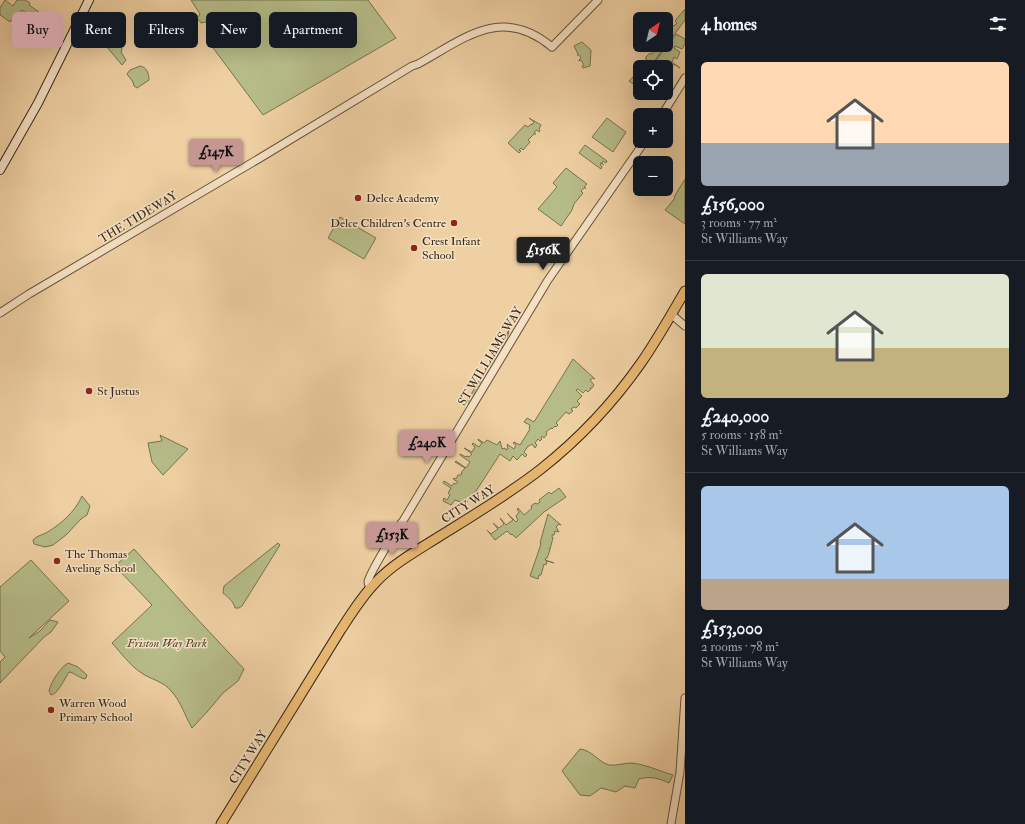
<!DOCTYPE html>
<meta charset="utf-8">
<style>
:root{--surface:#171b24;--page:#242831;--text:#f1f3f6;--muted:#9ea1a6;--line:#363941;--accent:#c59692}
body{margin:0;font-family:"IM FELL Double Pica",serif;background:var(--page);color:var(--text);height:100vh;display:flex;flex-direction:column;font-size:15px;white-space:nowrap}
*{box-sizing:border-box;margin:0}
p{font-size:13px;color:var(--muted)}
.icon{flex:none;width:22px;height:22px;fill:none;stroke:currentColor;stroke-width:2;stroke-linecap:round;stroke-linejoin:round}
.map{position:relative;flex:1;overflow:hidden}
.details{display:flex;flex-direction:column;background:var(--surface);width:340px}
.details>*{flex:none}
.guide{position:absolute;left:12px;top:12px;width:380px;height:36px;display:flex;gap:8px}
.needle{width:26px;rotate:35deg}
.controls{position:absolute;left:633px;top:12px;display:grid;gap:8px}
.controls a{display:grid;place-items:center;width:40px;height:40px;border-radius:6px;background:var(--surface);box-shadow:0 4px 16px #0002;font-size:20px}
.price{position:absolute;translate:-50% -34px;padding:0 9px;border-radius:4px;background:var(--accent);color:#111;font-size:13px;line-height:26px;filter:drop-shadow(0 1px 2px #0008)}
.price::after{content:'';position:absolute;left:50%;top:24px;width:12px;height:9px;margin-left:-6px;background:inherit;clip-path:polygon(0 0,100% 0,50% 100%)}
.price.active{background:#222;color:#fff}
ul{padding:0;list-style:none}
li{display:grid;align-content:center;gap:8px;height:212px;padding:0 16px}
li+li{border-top:1px solid var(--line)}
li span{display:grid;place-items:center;height:124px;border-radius:6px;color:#555}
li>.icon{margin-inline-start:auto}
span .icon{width:72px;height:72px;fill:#fffc;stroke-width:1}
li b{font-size:17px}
h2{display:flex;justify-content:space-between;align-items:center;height:48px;padding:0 16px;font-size:17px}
.tag{padding:0 14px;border-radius:6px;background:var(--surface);box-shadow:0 4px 16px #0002;font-size:14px;line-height:36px}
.tag.active{background:var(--accent);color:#111}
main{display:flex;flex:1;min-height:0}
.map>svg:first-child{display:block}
</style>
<main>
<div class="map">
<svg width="685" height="824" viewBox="0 0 685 824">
<rect width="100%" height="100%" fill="#efd0a3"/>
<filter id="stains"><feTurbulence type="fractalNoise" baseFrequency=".005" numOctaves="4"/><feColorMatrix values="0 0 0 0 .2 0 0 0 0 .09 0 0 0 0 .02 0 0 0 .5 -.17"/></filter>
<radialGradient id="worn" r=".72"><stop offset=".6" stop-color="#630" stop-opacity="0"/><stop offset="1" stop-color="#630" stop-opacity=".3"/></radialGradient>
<g fill="#b6bc88" stroke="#777250">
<path d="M5,0L13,6L17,0H25L30,3L29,5L46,17L42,24L22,10L14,22L11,20L10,22L0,15V8Z"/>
<path d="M191,0H368L396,38L263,115L208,41L213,33L206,22L201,23L197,18L200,14Z"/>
<path d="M684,10H685V20L650,67H640V80L636,86L629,81L636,74L634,72H636L643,60L645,61L647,59L645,58L650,53L652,54L654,51L651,48L652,47L656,49L658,47L656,45H666V35L671,26L669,24L670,23L674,26L677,23L675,21Z"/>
<path d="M108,27L110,28L122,49L121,52L126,60L122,65L106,46L109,34L107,28Z"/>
<path d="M676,34L685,39V44L682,49L675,46L674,48L680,52L677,59L674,57L672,62L680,68L674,64L669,71L667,70L666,71V67H651Z"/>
<path d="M582,42L591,50L590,66L583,68L582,66L584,65L581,60L579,61V60L581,58L579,55H577L578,54L574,46Z"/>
<path d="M140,66C147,67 149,74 149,80L137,88L134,86L133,82L127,74L130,70Z"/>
<path d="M529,118L541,125L539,129L540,130L539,132L537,130L534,132L536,134H534L528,140L530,142L523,150L521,148L519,150L521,151L519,153L508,143L525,125L528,127L531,124L532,125L534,122Z"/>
<path d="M607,118L626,132L613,152L592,137Z"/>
<path d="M585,145L607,161L606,163L603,161L602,163L604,165L601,163L600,164L602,167L601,169L579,153Z"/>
<path d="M566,168L587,184L584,187L586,188H584L581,191L583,193L574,204L572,210L561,226L538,209L557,187L553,183Z"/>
<path d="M685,179V224L665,210L675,198L674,197Z"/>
<path d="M340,217L376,238L364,259L328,238Z"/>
<path d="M509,330L507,340L469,404L466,403Z"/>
<path d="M573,359L595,379L593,378L590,380L594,385L592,388H590L591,389L588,392L586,390L583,393L578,389L576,390L582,396L577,401L580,404L576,408L574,407L571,409L573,411L569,414L566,412L556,423L558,425L556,427L555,426L552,429L551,428L546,432L547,434L544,438L542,436L541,438L542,439L540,441L538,439L535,443L537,445L535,448L532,444L529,446H528L524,452L527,455L525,457L522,454L517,460L513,456L510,461L500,454L471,499L469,498L466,504L455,500L451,505L443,501L444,498L447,500L450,495L448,493L451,488L443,483L444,481L452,486L454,483L456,484L458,482L453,479L454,478L456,479L458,475H461L462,473H461L465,468L455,462L456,461L466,468L470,462L460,455V454L466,457L467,456L469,457L472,454L464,448L472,452L475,447L472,444L473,443L479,447L482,443L478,440V439L484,443L487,440L497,445L500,441L502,449L505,448L506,450L508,449L507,444L514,449L516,445L513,443L514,442L520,445L530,429L529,428L530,425L524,422L527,418L534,422Z"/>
<path d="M160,435L188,449L163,475L152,462L148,443L162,441Z"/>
<path d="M559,488L566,497L544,512L516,538L512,534L511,535L507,531L495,540L487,530L491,534L498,529L493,523L499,528L504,524L500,518L506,525L513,520L507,513L516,522L518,520L516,516L519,512L517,509L518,508L524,515L532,508L531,506L535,503L537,504L540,502L539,500L549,492L551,494Z"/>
<path d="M82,496L90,506L87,515L81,519L66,535L53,545L45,547L34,544L33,540C37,536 41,535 46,533C61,524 75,512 82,496Z"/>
<path d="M548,514L561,525L559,524L556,527L559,532L555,531L554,535H552V537L553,538L550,549L549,548L550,550L547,558H546L545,560L554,563L547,561L546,565L544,564L541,575H539L538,579L530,576L540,547L541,543H540Z"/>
<path d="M278,543L280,545L242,606L239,608H235C234,602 227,596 223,593L224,586Z"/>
<path d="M134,549L189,610L244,669L238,681L223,693L207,712L192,728C185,716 181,702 172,692C164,681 151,680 140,672C130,665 121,653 112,643L152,605L115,566Z"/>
<path d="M31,560L69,601L29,638L40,631L50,620L58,622L51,632L44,637L0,683V662L5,657L0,651V587Z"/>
<path d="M68,663L78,667L87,675L86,678L85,679C79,678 73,672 69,672C65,678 58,694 51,695L49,691C51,682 60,668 68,663Z"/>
<path d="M580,749C592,750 598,762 609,765C616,766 624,763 631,763C645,764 659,771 673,775L669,783C658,778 651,776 639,779L635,788L625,786L616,792L601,788L590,796L580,795L562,771Z"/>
</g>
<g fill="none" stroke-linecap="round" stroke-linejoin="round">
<g stroke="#66533c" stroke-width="9">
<g id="tertiary">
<path d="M662,115L685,78"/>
<path d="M0,313L29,294L260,158L412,66L418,64C465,38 502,5 552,47L598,0"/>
<path d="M671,314L685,326"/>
<path d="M370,589C370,588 368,583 368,582C368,576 398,526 403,521L548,280L645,141"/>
<path d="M671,824L680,772L685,698"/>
</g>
</g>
<g stroke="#382919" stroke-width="10">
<path id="secondary" d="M0,170L38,103L89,0"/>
</g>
<g stroke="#382919" stroke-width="11">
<path id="primary" d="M221,824L340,631C351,614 362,596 376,582C394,563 418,550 440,536C474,515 509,494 541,469C579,439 613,403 641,363C657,340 671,315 685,291"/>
</g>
<use href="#tertiary" stroke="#f5e0c3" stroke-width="7"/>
<use href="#secondary" stroke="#f5e0c3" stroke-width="8"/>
<use href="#primary" stroke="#e8b872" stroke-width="9"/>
</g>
<g fill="#8f2418" stroke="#f5e0c3" stroke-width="1.5">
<circle cx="358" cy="198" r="4"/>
<circle cx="454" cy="223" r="4"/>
<circle cx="414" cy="248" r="4"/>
<circle cx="89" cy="391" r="4"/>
<circle cx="57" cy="561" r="4"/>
<circle cx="51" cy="710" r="4"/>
</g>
<g text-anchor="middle" stroke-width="3" stroke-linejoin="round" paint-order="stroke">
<g font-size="12" fill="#382919" stroke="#f5e0c3" text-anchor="start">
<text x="366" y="202">Delce Academy</text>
<text x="446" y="227" text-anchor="end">Delce Children's Centre</text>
<text x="422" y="245">Crest Infant<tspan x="422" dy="14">School</tspan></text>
<text x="97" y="395">St Justus</text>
<text x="65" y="558">The Thomas<tspan x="65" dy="14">Aveling School</tspan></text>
<text x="59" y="707">Warren Wood<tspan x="59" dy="14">Primary School</tspan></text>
</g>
<g font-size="12" fill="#382919" stroke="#f5e0c3">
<text transform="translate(138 217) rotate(-31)" y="4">THE TIDEWAY</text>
<text transform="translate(490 356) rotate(-59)" y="4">ST WILLIAMS WAY</text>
<text transform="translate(468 504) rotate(-32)" y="4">CITY WAY</text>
<text transform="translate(248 757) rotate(-58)" y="4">CITY WAY</text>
</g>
<g font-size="12" font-style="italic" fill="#51462f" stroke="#f5e0c3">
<text x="167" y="647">Friston Way Park</text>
</g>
</g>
<rect width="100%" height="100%" filter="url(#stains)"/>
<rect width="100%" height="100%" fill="url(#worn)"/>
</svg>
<div class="controls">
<a><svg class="needle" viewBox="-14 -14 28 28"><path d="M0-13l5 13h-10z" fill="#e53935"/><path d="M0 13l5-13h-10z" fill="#9ea1a6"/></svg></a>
<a><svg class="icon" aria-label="locate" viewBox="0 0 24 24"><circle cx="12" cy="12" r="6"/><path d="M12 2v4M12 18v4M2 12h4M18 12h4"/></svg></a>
<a>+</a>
<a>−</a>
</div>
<b class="price" style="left:216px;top:173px">£147K</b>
<b class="price active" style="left:543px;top:271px">£156K</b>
<b class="price" style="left:427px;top:464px">£240K</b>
<b class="price" style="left:392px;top:556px">£153K</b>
<div class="guide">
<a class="tag active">Buy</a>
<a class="tag">Rent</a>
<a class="tag">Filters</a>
<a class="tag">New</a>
<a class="tag">Apartment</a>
</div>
</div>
<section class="details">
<h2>4 homes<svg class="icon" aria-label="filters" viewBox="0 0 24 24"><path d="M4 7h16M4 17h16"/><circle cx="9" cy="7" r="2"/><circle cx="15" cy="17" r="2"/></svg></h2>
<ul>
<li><span style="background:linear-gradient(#ffd9b3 65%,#9aa5b1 0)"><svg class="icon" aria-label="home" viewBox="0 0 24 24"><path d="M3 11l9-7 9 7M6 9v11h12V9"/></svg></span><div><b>£156,000</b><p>3 rooms · 77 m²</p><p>St Williams Way</p></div></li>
<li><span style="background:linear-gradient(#dfe7d0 60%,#c2b280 0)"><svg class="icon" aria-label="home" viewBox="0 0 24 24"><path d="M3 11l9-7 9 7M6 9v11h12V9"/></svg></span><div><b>£240,000</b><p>5 rooms · 158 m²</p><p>St Williams Way</p></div></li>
<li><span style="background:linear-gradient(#a9c7e8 75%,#b9a48a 0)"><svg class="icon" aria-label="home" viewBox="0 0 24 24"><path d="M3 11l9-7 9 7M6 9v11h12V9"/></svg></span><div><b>£153,000</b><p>2 rooms · 78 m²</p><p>St Williams Way</p></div></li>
</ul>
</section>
</main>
